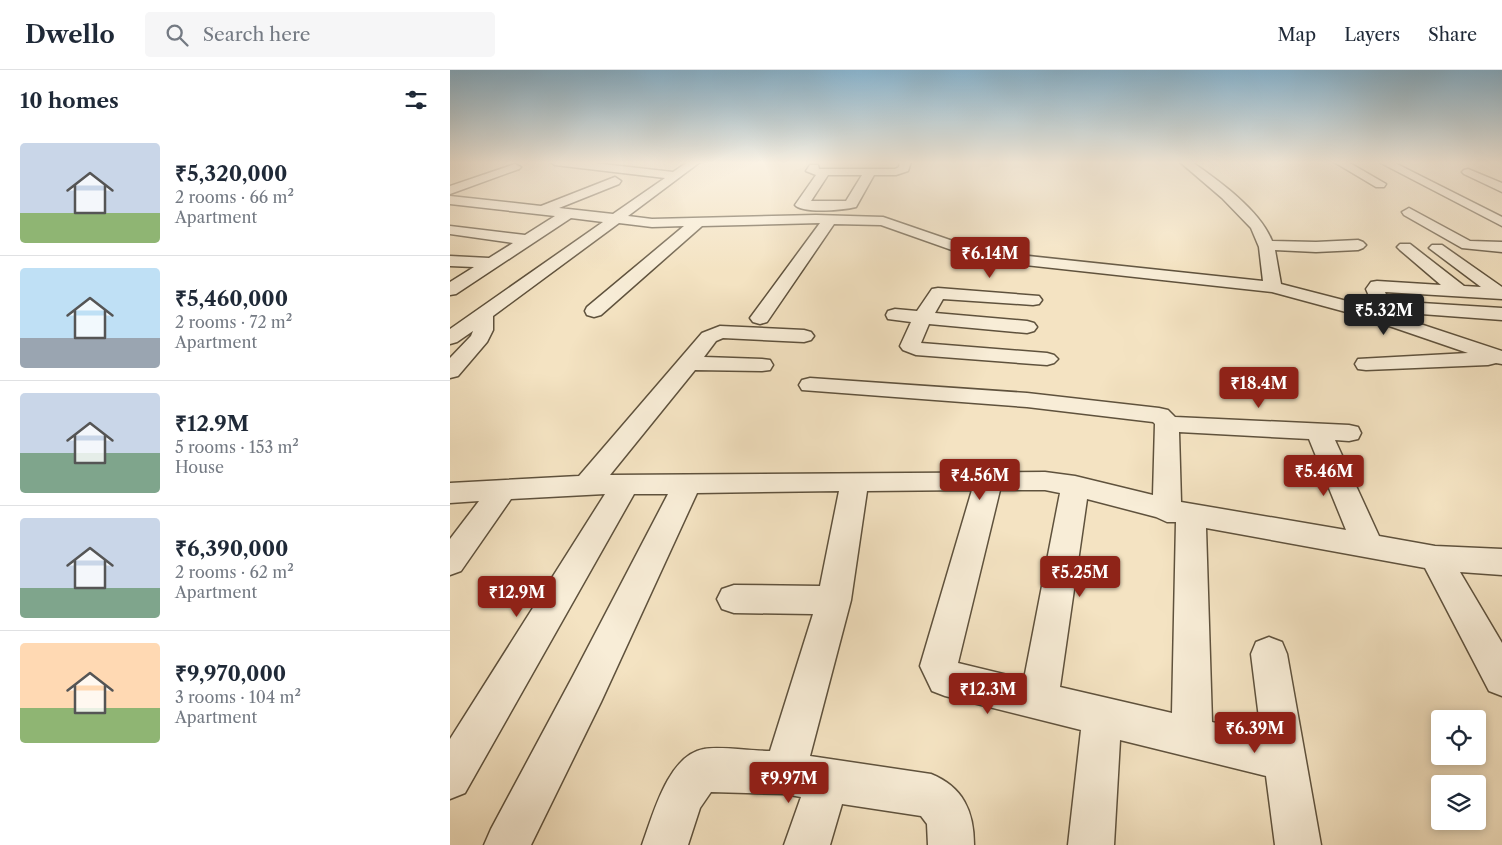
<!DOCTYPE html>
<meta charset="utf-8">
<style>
:root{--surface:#fff;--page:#f6f6f7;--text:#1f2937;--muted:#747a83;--line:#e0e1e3;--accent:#8f2418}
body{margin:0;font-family:"Libre Caslon Text",serif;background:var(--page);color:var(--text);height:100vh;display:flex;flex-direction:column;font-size:19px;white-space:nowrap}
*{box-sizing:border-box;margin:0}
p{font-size:16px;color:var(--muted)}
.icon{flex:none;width:28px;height:28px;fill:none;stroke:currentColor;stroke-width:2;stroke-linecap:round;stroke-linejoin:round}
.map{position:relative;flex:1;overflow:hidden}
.drawer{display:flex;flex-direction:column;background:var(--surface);width:450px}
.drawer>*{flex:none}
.controls{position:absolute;left:981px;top:640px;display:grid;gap:10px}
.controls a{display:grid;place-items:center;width:55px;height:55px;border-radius:5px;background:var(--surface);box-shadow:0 2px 8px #0003;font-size:25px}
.price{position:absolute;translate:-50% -42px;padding:0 11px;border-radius:5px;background:var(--accent);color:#fff;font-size:16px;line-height:32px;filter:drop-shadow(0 1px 2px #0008)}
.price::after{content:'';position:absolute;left:50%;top:30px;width:15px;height:11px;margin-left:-8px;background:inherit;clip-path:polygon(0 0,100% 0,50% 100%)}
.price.selected{background:#222;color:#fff}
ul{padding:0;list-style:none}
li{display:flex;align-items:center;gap:15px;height:125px;padding:0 20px}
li+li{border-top:1px solid var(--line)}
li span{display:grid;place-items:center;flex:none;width:140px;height:100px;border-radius:5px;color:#555}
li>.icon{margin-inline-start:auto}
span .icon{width:60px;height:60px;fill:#fffc;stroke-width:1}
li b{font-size:21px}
h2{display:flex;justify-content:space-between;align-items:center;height:60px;padding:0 20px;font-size:21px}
header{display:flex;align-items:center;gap:30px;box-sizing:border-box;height:70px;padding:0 25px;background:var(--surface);border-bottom:1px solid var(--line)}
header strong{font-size:24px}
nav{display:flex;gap:28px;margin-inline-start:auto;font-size:18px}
.search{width:350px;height:45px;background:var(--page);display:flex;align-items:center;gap:12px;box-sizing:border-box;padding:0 18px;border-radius:5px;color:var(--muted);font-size:19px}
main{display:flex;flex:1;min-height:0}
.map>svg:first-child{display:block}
</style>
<header>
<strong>Dwello</strong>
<div class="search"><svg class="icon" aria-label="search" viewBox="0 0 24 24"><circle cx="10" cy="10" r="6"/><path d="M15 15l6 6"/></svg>Search here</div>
<nav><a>Map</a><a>Layers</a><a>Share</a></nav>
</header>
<main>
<section class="drawer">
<h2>10 homes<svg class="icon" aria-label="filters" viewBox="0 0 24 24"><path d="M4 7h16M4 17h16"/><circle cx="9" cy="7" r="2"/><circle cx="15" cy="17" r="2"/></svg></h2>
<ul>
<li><span style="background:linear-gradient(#c9d6e8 70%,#8fb573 0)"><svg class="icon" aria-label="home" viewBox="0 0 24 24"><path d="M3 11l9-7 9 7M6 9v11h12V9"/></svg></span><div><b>₹5,320,000</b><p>2 rooms · 66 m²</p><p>Apartment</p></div></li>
<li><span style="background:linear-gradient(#bfe0f5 70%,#9aa5b1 0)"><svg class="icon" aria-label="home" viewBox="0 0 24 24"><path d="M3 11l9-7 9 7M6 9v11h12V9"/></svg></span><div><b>₹5,460,000</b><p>2 rooms · 72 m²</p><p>Apartment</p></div></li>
<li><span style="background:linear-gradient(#c9d6e8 60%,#7fa58c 0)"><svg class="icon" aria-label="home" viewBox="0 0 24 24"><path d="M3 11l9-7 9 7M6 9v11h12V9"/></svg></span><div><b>₹12.9M</b><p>5 rooms · 153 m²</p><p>House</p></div></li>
<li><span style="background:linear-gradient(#c9d6e8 70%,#7fa58c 0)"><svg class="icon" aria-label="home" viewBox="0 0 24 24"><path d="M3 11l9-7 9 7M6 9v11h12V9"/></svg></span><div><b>₹6,390,000</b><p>2 rooms · 62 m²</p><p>Apartment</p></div></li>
<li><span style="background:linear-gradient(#ffd9b3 65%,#8fb573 0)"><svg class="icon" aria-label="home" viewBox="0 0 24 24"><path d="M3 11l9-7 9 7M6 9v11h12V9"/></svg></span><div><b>₹9,970,000</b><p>3 rooms · 104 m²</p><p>Apartment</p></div></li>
</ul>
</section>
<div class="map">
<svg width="1052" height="775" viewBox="0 0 1052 775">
<rect width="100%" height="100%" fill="#f4e3c2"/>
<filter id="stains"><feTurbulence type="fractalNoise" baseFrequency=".004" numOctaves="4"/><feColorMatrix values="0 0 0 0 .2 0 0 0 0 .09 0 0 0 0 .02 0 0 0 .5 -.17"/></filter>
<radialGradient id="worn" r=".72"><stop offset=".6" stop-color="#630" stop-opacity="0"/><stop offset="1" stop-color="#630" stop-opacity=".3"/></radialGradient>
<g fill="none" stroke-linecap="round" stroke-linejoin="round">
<g stroke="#5f523d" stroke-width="3">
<g id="minor">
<path d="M100,92H135L223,102L238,92H250L178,146L202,149L366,145L433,147L532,181L813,211L809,177L801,158L772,128L730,92H742C769,111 810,140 822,171L866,172L908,170L913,172L916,175L913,178L908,180L866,182L825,180L831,214L924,238L916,219L921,212L927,211L991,215L950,180L947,177L950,174H960L1014,216L1031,217L979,178L982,175H992L1052,217V229L935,222L939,231L1052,238V250L944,242L946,246L1052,281V294L1046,293L1038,295L916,300L908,299L905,294L908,289L1018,283L907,245L822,222L530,190L431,155L384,154L317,252L310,254L303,252L300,248L370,153L252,156L151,245L144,247L137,245L135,241L137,237L234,156L202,157L169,153L43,246V260L37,272L8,306L0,308V288L21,266L23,261L7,272L0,274V259L153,152L121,148L6,224L0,225V212L24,197L0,196V186L39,188L63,173L0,164V156L75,165L105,146L0,134V126L91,136L165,107L171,111L169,114L109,138L163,144L215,108L105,95Z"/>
<path d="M450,92H461L458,101L446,105H424L406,137C394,140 353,144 345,135L366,105L356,101L360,95H368L369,99H445L449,97ZM378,105H412L396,131H361Z"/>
<path d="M884,92H898L936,114L934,117H926Z"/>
<path d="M929,92H943L1052,147V156Z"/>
<path d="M65,94L71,97L69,99L0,124V116Z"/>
<path d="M1018,99L1052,113V122L1014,104L1012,102L1014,100Z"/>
<path d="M959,138L1020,171L1052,172V182L1012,178L954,145L952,142Z"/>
<path d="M488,218L589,226L592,230L589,234L583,235L493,229L485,243L577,251L584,253L587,257L584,261L577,263L479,254L471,273L597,283L604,285L608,289L604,293L597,295L466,285L453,280L450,276L461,252L438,249L436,245L438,241L445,239L467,241L482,219Z"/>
<path d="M270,256L354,260L361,262L364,266L361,270L354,272L273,268L266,271L254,287L312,289L320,290L323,295L320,300L312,301L245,300L160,405L595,402L625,406L703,425L705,354L703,352L577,337L352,320L349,315L352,310L360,308L577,323L709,338L718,340L725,347L899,355L908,357L911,363L908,369L899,371L885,370L929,466L985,476L1052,479V505L1010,502L1052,573V626L1039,621L975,498L756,458L762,652L811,664L801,584L806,572L819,567L832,572L837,584L871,775H825L816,706L670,670L664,775H618L631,660L495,626L482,621L470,596L522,420L417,421L401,530L360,686L481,704C513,717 524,741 524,775H478L477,754L471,746L392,734L380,775H334L351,727L334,724L261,722L250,738L238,775H192C203,745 218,685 254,679C269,676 303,681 320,681L363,544L284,543L272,539L267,529L272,519L284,515L370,516L389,421L247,423L151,632L81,775H34L41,759L123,606L218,424H184L15,723L0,729V669L155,424L61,429L11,501L0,505V469L29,431L0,433V413L129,406L252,263ZM729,362L859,369L896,460L731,432ZM550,420H595L610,423L574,609L508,593ZM637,429L706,447L717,452H726L722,643L610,617Z"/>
</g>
</g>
<use href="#minor" fill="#f8edd7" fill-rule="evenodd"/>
</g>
<linearGradient id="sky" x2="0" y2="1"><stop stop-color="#89b8d5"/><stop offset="0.46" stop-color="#faf2e4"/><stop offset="1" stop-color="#faf2e4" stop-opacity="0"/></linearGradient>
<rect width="1052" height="201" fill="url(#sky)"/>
<rect width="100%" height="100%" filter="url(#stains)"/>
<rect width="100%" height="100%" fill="url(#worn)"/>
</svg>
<div class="controls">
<a><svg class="icon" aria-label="locate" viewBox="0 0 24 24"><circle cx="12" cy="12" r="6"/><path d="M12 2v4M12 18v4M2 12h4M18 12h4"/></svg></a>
<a><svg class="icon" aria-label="layers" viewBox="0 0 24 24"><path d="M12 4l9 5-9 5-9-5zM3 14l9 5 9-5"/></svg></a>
</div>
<b class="price" style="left:540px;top:209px">₹6.14M</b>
<b class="price selected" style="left:934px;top:266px">₹5.32M</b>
<b class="price" style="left:809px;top:339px">₹18.4M</b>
<b class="price" style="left:874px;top:427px">₹5.46M</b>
<b class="price" style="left:530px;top:431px">₹4.56M</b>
<b class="price" style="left:630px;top:528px">₹5.25M</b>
<b class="price" style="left:67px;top:548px">₹12.9M</b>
<b class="price" style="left:538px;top:645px">₹12.3M</b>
<b class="price" style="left:805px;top:684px">₹6.39M</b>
<b class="price" style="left:339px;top:734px">₹9.97M</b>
</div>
</main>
